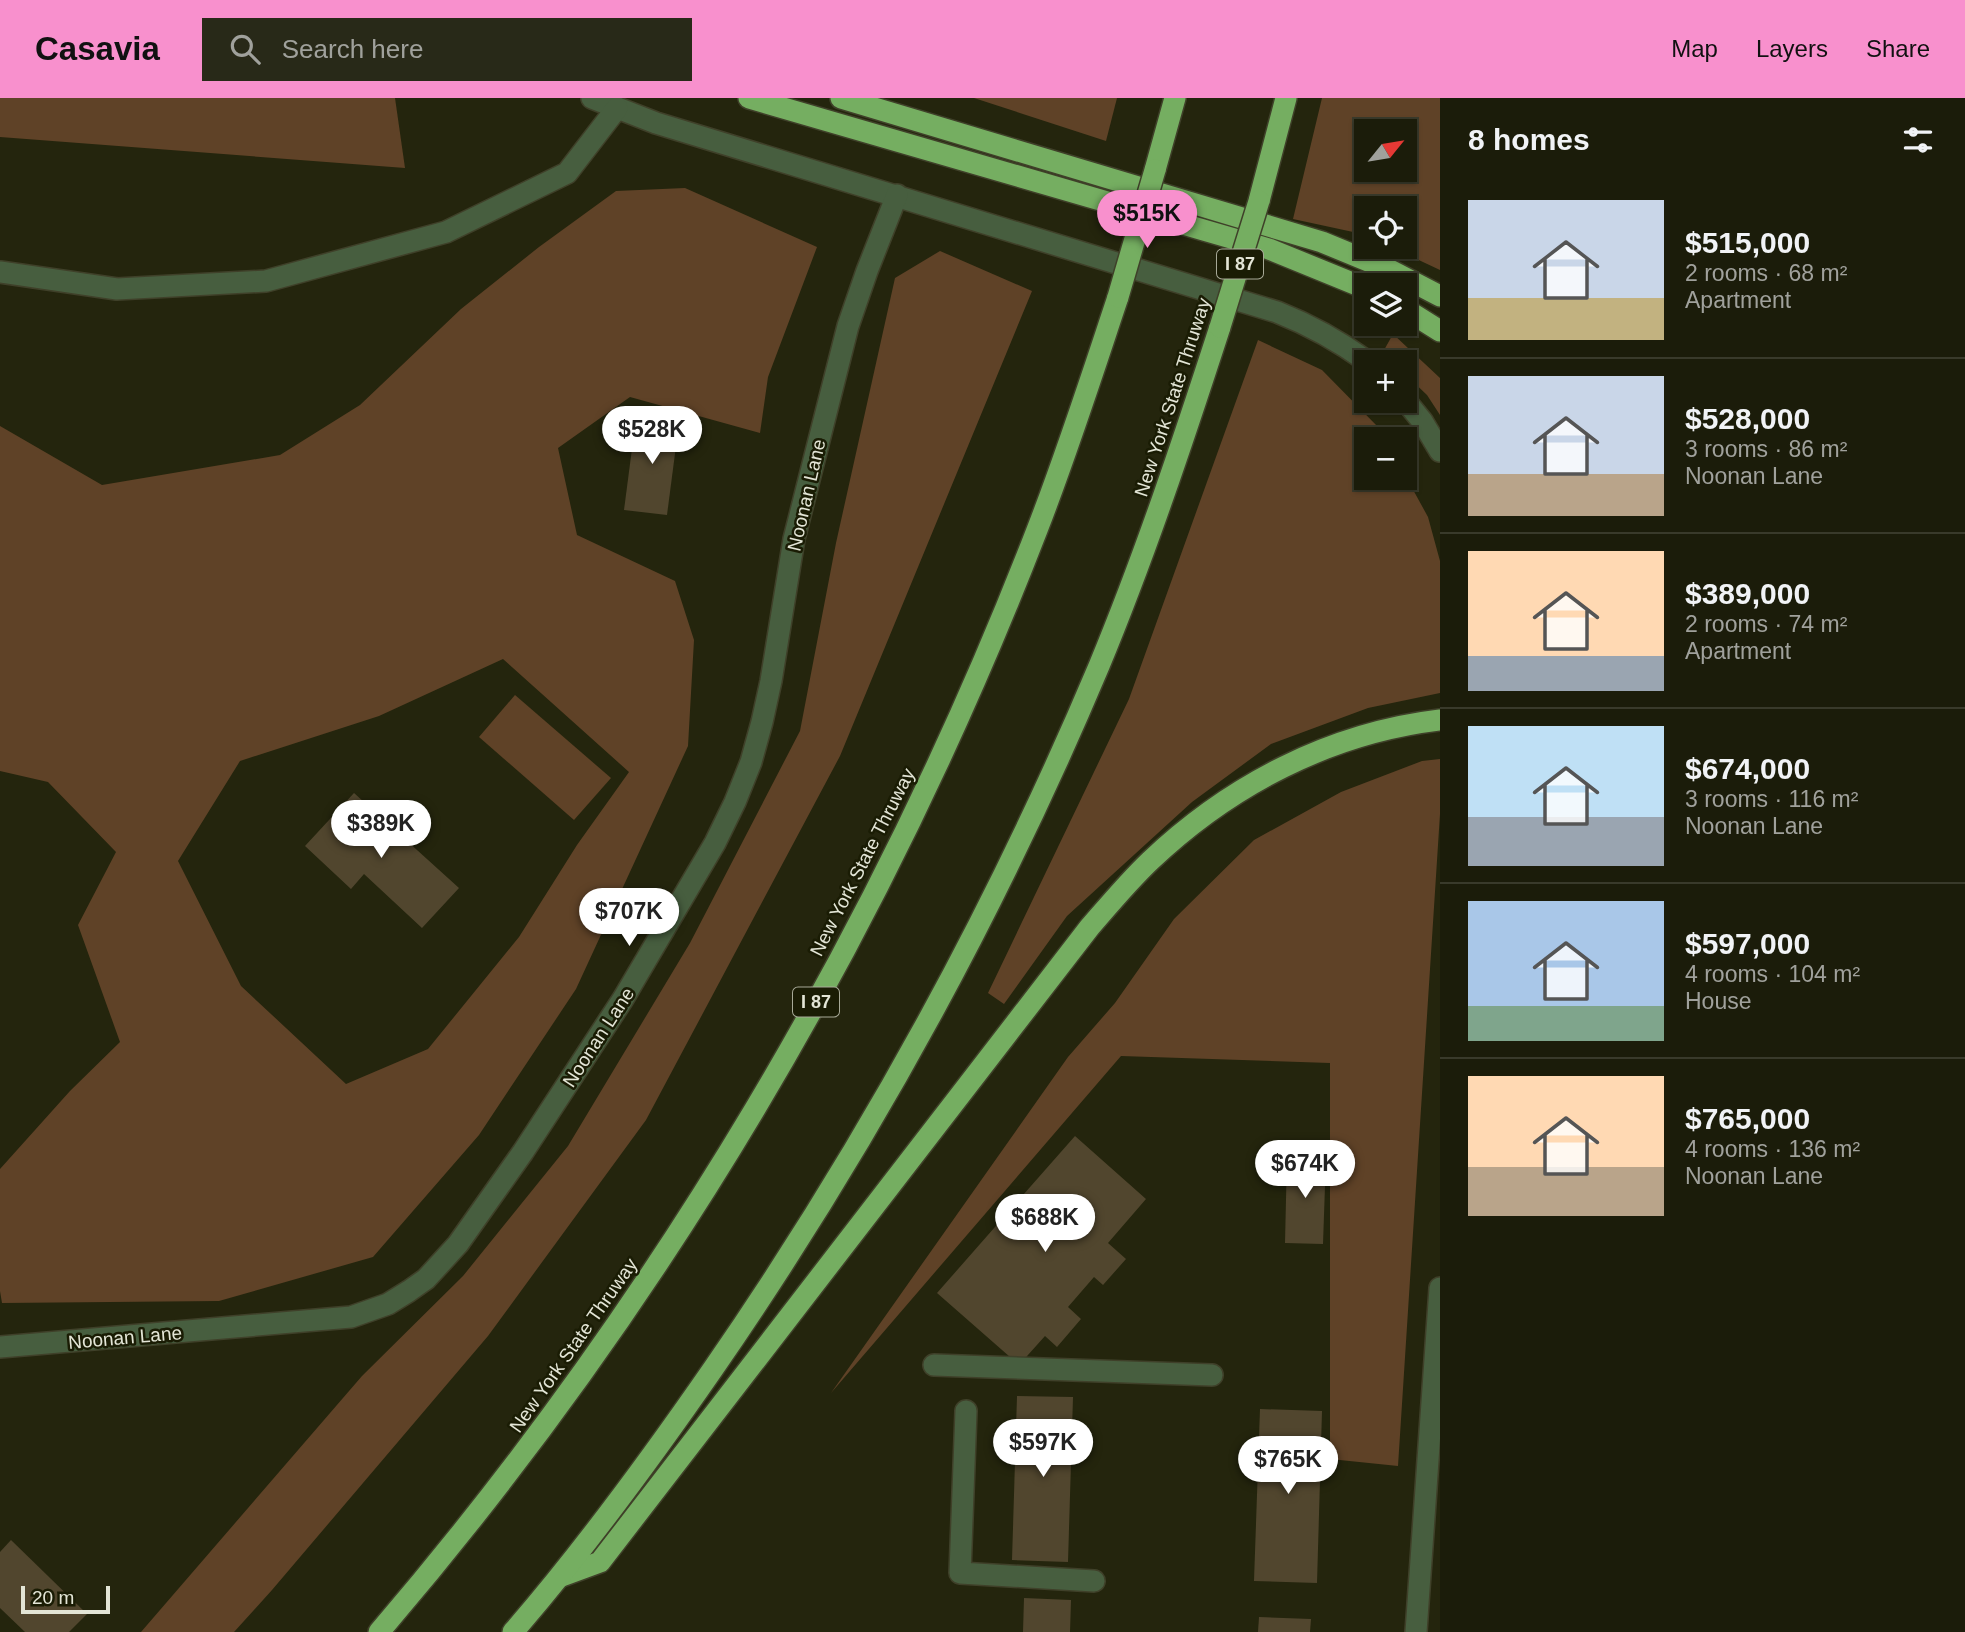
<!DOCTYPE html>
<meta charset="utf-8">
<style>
:root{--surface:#1b1c0a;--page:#282918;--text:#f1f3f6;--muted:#a0a19c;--line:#393a2b;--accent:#f890cd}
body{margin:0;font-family:Arial,sans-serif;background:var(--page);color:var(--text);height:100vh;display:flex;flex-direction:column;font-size:26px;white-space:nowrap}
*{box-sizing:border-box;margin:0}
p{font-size:23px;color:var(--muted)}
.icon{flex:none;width:38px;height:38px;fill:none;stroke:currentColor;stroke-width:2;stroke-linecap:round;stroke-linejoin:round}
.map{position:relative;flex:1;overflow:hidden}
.details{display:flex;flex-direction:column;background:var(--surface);width:525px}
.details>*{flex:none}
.needle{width:46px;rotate:60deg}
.tools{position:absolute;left:1354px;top:21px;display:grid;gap:14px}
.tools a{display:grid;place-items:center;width:63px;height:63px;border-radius:0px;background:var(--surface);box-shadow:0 2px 5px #0004,0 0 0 2px var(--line);font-size:35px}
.scale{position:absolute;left:21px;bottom:18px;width:89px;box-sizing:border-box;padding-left:7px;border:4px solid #e3e5d6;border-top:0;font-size:19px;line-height:24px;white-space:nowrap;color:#e3e5d6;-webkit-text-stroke:5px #1a1c04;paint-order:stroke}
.price{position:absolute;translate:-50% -60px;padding:0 16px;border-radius:24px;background:#fff;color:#222;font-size:23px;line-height:46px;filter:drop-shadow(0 2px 4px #0008)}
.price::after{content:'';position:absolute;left:50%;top:42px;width:21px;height:16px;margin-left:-10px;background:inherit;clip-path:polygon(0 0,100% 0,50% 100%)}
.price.on{background:var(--accent);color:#111}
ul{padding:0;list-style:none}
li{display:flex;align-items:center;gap:21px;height:175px;padding:0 28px}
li+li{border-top:2px solid var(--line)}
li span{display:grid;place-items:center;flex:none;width:196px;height:140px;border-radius:0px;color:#555}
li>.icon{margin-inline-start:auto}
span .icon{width:84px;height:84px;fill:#fffc;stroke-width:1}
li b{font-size:30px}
h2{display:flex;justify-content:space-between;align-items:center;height:84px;padding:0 28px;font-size:30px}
header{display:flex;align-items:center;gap:42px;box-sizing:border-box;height:98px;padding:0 35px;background:var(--accent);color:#111}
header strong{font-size:33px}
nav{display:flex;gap:38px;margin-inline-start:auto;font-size:24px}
.search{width:490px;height:63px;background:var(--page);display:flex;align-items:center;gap:18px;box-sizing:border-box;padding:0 24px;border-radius:0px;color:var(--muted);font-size:26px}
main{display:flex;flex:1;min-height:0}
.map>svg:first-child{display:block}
</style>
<header>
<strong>Casavia</strong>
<div class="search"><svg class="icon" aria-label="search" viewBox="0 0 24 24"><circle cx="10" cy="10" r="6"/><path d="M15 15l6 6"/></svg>Search here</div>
<nav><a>Map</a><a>Layers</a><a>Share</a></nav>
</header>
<main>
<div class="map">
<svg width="1440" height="1534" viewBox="0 0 1440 1534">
<rect width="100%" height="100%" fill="#24250d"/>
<g fill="#5f4227" fill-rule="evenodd">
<path d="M0,0H395L405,70L0,39Z"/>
<path d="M974,0H1117L1106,43Z"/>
<path d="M1322,0H1440V172L1391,149H1405V110H1367V137L1293,121ZM1405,33V72H1367V33Z"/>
<path d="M685,90L817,149L768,279L760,335L630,299L558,350L577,437L675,483L694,542L688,648L576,891L479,1037L373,1159L219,1203L2,1205L0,1193V1071L70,993L120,944L78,827L116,754L48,684L0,673V328L102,387L280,357L360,307L461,211L539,149L616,93ZM503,561L629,674L577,747L519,839L428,951L346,986L241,888L178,763L240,663L379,618Z"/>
<path d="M940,153L1032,193L840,658L646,1022L488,1238L272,1492L234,1534H141L362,1278L463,1178L568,1048L690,845L800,633L836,445L895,180Z"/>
<path d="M1393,236L1440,280V317L1427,297L1405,276V264H1394L1383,254Z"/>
<path d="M1258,242L1322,272L1378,329L1385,341H1367V380H1405V377L1428,419L1440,463V595L1368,610L1271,646L1192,704L1067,818L1004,906L988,895L1129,601Z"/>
<path d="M515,597L611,680L574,722L479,639Z"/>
<path d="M1440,661V716L1398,1368L1330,1361V965L1121,958L831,1295L1068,959L1115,905L1174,821L1254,742L1341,694L1422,663Z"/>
</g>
<g fill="#51462e">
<path d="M636,320L679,325L667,417L624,412Z"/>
<path d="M354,695L459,790L422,830L364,776L351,791L305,748Z"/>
<path d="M1075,1038L1146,1101L1108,1145L1126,1161L1103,1187L1094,1179L1068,1209L1081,1221L1057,1249L1045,1238L1019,1267L937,1195Z"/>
<path d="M1287,1058L1326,1059L1323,1146L1285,1145Z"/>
<path d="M1017,1298L1073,1299L1068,1464L1012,1462Z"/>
<path d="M1260,1311L1322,1313L1317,1485L1254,1483Z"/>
<path d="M11,1442L87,1516L69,1534H25L0,1510V1454Z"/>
<path d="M1024,1500L1071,1502L1070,1534H1023Z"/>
<path d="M1259,1519L1311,1521L1310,1534H1258Z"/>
</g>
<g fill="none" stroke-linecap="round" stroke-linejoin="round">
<g stroke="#3f4029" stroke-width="24">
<g id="minor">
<path d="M592,0L656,25L1277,214C1310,227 1339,243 1368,264"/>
<path d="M0,174L117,191L266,183L446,134L567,75L617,10"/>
<path d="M1405,302L1422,323L1440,353"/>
<path d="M0,1249L351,1219L388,1206L409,1193L426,1181L458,1146L523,1054L623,901L715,745L735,704L751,664L762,624L771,583L794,441L848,228L867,173L897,97"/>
<path d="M934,1267L1212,1277"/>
<path d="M966,1313L960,1475L1094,1483"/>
<path d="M1416,1534L1440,1190"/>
</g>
</g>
<g stroke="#3f4029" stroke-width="24">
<g id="highway">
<path d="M749,0L1269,151L1367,191"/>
<path d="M841,0L1322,144L1390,172L1440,198"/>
<path d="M1155,72L1175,0"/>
<path d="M1259,103L1286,0"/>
<path d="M1405,211L1440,233"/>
<path d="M562,1478L600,1464L1089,830C1109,807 1128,784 1150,763C1230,687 1330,635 1440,622"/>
<path d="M379,1534C659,1208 882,833 1037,432C1067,355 1092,277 1118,199"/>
<path d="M513,1534C585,1451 650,1362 713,1271C865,1051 995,815 1099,568C1145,457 1183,343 1220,229"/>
</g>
</g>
<use href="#minor" stroke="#475e3f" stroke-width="21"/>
<use href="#highway" stroke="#75ae61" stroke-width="21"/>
<g stroke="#3f4029" stroke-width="24" stroke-linecap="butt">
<g id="highway-bridge">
<path d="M1118,199L1155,72"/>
<path d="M1220,229L1259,103"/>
</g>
</g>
<use href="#highway-bridge" stroke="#75ae61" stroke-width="21"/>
</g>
<g text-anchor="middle" stroke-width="5" stroke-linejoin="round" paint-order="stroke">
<g fill="#1a1c04" stroke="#a7a997" stroke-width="2">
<rect x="1217" y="151.5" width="46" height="29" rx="5"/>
<rect x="793" y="889.5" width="46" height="29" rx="5"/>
</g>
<g font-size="18" font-weight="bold" fill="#e3e5d6">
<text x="1240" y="172">I 87</text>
<text x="816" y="910">I 87</text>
</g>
<g font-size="19" fill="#e3e5d6" stroke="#1a1c04">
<text transform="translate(1172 299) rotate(-72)" y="7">New York State Thruway</text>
<text transform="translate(806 397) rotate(-77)" y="7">Noonan Lane</text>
<text transform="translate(862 764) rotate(-63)" y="7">New York State Thruway</text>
<text transform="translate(598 939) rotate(-57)" y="7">Noonan Lane</text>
<text transform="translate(125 1239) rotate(-5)" y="7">Noonan Lane</text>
<text transform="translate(573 1247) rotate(-55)" y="7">New York State Thruway</text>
</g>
</g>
</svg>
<div class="tools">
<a><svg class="needle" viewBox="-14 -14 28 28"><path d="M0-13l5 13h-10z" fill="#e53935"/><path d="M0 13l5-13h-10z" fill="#a0a19c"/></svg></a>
<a><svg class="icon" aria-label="locate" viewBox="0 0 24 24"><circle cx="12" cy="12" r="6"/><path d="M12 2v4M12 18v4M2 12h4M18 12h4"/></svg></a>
<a><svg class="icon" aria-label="layers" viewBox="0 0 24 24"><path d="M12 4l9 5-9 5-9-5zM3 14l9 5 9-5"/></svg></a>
<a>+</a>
<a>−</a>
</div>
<div class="scale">20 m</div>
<b class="price on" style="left:1147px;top:152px">$515K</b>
<b class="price" style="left:652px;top:368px">$528K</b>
<b class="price" style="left:381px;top:762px">$389K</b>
<b class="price" style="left:629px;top:850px">$707K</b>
<b class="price" style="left:1305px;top:1102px">$674K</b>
<b class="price" style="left:1045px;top:1156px">$688K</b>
<b class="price" style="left:1043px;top:1381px">$597K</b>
<b class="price" style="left:1288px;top:1398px">$765K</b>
</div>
<section class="details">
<h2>8 homes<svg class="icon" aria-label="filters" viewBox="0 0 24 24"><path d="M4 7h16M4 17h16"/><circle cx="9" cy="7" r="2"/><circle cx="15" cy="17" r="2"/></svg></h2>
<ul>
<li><span style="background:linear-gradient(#c9d6e8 70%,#c2b280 0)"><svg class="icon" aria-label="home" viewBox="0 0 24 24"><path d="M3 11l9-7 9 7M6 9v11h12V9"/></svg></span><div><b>$515,000</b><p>2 rooms · 68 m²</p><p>Apartment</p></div></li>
<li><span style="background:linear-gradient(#c9d6e8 70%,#b9a48a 0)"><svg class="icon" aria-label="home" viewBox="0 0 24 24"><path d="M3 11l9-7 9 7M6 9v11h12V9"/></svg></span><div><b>$528,000</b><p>3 rooms · 86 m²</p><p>Noonan Lane</p></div></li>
<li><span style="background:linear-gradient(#ffd9b3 75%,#9aa5b1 0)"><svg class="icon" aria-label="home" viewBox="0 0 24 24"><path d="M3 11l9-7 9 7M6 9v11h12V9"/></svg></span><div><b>$389,000</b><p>2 rooms · 74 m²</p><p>Apartment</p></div></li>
<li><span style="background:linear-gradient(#bfe0f5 65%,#9aa5b1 0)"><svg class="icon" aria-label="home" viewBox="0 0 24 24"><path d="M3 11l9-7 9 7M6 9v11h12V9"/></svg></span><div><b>$674,000</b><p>3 rooms · 116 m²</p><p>Noonan Lane</p></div></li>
<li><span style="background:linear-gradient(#a9c7e8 75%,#7fa58c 0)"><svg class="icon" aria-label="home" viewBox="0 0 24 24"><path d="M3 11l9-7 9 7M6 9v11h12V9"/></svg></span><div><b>$597,000</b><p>4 rooms · 104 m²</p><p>House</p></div></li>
<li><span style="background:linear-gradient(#ffd9b3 65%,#b9a48a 0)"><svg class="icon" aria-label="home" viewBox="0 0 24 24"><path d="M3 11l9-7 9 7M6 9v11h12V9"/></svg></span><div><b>$765,000</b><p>4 rooms · 136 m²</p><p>Noonan Lane</p></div></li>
</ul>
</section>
</main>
